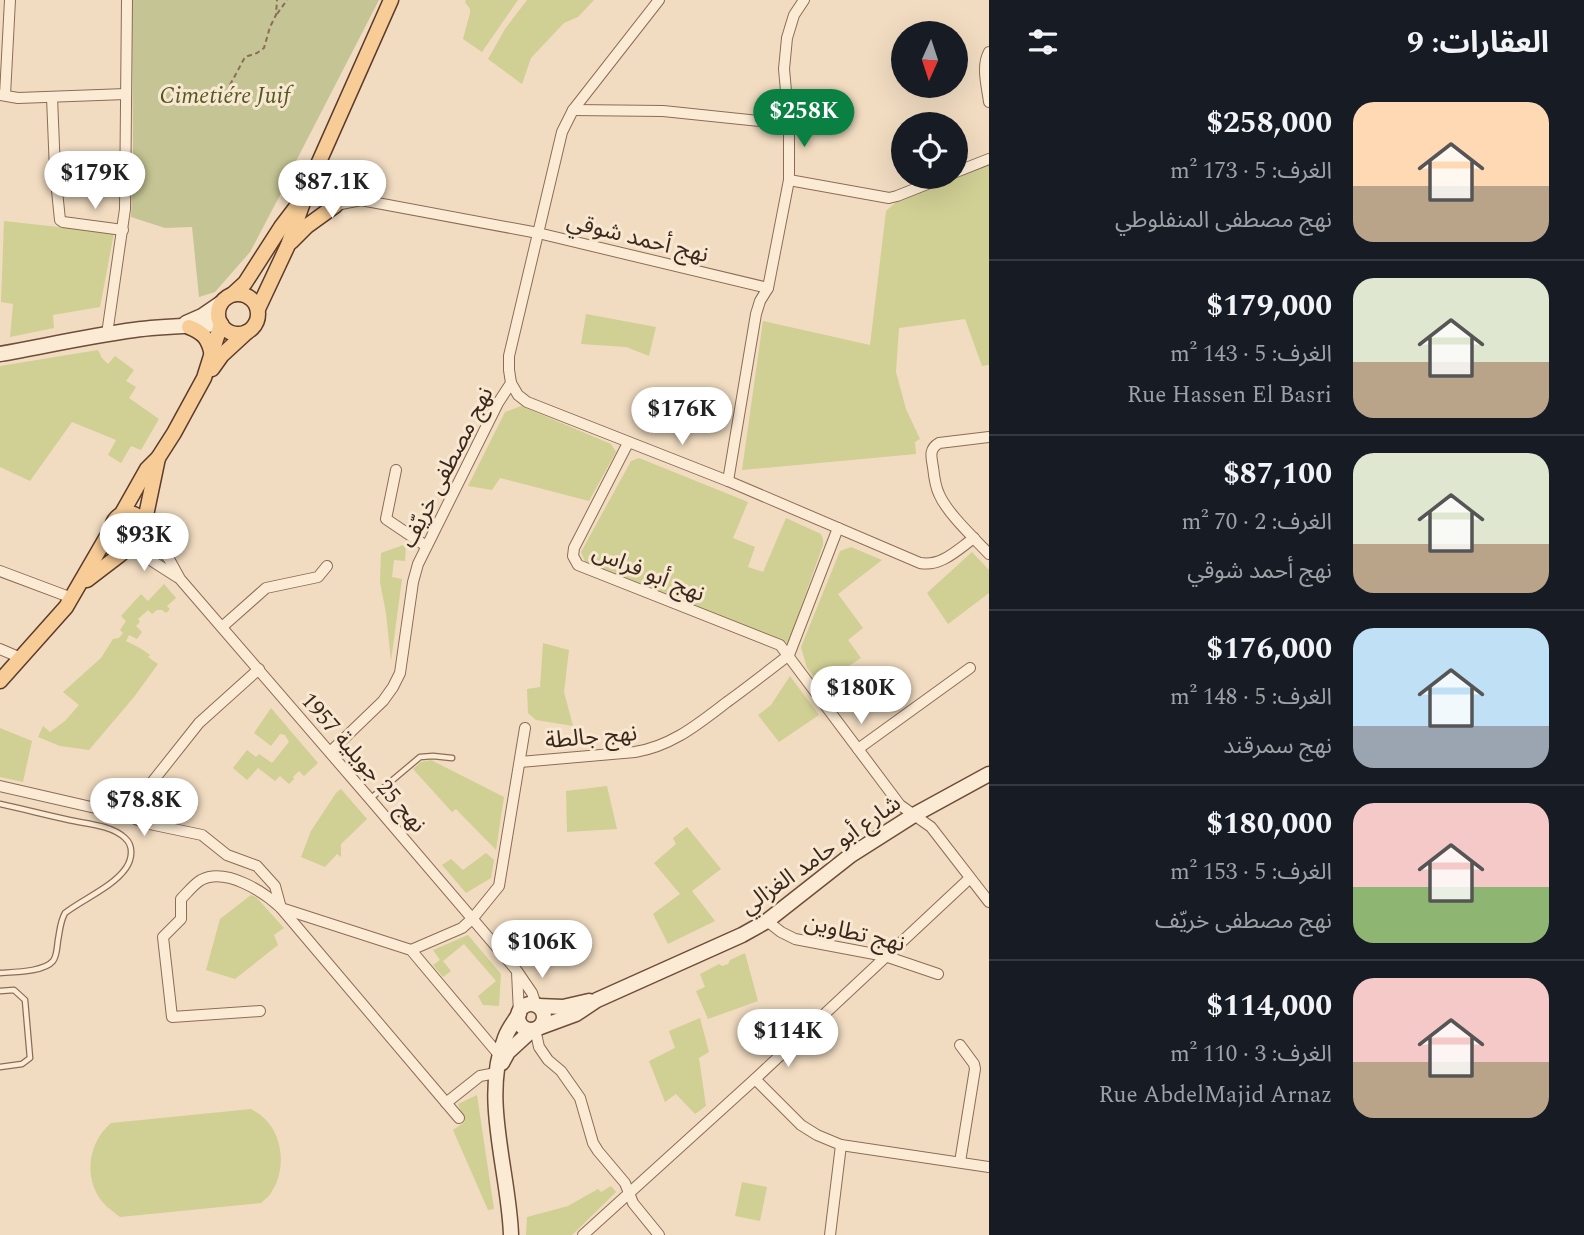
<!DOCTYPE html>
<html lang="ar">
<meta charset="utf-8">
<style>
:root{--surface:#171b24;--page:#20242c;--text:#f1f3f6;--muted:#9ea1a6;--line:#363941;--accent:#0b8043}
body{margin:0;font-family:Spectral,"Noto Sans Arabic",serif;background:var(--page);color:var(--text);direction:rtl;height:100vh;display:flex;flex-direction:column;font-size:26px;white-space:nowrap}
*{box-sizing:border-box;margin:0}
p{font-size:23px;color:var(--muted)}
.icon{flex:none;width:38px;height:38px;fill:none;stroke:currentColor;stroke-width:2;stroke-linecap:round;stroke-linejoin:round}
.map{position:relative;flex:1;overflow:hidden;direction:ltr}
.sheet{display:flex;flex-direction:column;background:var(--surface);width:595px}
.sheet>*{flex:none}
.needle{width:46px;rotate:183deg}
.buttons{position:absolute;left:891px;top:21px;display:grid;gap:14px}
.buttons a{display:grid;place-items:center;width:77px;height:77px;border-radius:50%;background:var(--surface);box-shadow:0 7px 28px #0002;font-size:35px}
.price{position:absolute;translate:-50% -60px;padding:0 16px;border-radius:24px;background:#fff;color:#222;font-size:23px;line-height:46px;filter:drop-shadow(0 2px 4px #0008)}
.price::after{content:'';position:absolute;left:50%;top:42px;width:21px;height:16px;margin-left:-10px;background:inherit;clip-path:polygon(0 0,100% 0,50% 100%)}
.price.on{background:var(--accent);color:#fff}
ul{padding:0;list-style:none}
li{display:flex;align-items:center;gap:21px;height:175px;padding:0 35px}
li+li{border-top:2px solid var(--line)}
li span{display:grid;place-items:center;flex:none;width:196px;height:140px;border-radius:21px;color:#555}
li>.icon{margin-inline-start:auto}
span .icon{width:84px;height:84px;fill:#fffc;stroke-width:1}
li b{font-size:30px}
h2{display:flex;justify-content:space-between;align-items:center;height:84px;padding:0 35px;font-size:30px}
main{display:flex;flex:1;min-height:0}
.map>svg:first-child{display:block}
</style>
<main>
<section class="sheet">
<h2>العقارات: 9<svg class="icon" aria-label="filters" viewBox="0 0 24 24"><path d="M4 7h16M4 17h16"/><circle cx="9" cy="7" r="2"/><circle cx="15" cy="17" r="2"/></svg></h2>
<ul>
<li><span style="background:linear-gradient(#ffd9b3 60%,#b9a48a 0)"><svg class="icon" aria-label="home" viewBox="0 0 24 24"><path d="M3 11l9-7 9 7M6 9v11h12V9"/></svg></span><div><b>$258,000</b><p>الغرف: 5 · 173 m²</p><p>نهج مصطفى المنفلوطي</p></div></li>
<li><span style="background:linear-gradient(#dfe7d0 60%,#b9a48a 0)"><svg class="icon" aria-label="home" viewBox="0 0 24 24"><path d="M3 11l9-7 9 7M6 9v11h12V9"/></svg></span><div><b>$179,000</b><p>الغرف: 5 · 143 m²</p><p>Rue Hassen El Basri</p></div></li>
<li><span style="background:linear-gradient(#dfe7d0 65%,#b9a48a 0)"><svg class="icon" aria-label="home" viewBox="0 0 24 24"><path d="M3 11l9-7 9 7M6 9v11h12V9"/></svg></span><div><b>$87,100</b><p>الغرف: 2 · 70 m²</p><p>نهج أحمد شوقي</p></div></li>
<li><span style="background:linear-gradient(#bfe0f5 70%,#9aa5b1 0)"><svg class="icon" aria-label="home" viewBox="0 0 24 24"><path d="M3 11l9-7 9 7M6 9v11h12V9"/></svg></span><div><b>$176,000</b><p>الغرف: 5 · 148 m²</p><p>نهج سمرقند</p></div></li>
<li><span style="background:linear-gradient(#f6c9c9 60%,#8fb573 0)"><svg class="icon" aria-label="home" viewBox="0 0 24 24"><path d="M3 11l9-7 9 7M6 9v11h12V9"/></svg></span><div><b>$180,000</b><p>الغرف: 5 · 153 m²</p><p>نهج مصطفى خريّف</p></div></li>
<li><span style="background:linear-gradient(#f6c9c9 60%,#b9a48a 0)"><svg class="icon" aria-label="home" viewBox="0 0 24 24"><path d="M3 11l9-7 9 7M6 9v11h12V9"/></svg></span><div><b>$114,000</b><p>الغرف: 3 · 110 m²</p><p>Rue AbdelMajid Arnaz</p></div></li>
</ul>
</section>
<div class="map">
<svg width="989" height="1235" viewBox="0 0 989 1235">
<rect width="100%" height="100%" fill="#f1dcc1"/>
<g fill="#d0cf94">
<path d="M466,0H518L482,52L463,39L470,13V9L465,2Z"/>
<path d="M527,0H594L578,17L564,23L531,58L522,84L488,59L505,29Z"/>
<path d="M989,165V365L982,366L965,319L899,328L896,372L906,409L920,439L915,442L916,454L742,470L763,321L870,345L886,211L895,203Z"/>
<path d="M4,221L114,233L100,307L53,315L54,328L10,337L13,304L1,302Z"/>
<path d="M586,314L656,327L649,356L626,347L581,344Z"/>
<path d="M98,350L102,358L108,364L115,356L134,370L126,381L136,387L129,398L159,419L141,450L131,446L121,463L108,455L116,440L72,422L30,481L0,467V366Z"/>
<path d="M521,406L611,444L616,452L589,501L500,478L492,490L468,486L505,412Z"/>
<path d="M639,458L748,502L733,538L755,547L748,567L763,572L786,518L821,534L823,539V545L788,643L586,564L581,552L631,461Z"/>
<path d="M406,544L405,561L394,560L392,577L402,579L391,661L386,613L380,582L381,553Z"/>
<path d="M851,547L882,560L838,594L863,628L848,640L861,658L820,685L807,668L801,647L840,551Z"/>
<path d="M972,552L989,570V593L948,624L927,593Z"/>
<path d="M164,584L176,598L167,606L170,609L166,613L162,610H157L152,614L148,610L138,619L140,622L136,626L142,632L137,639L129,635L126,641L140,648L150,655L148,657L158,664L134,697L89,750L60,746L38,737L43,726L50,732L65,721L79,705L63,692L101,658L113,639L119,638L123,633L120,630L126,621L121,616L141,594L148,601Z"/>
<path d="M543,643L569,650L564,692L573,726L536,720L528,713L527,689L540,687Z"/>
<path d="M790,676L819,715L779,742L758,715L771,705Z"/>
<path d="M271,708L318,763L304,776L299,771L293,777L294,779L289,784L280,776L275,781L258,768L247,780L233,768L247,750L256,757L259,754L272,763L289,742L285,735L280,734L271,746L254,733Z"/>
<path d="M0,728L32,741L23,782L0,777Z"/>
<path d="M431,760L504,797L496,850L456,809L452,812L413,769L421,762Z"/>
<path d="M607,786L617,829L567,832L566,791Z"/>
<path d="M341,789L367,819L341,844V857L337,854L325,867L301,857L311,831L336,793Z"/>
<path d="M687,827L721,869L692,891L715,921L668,944L653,914L680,894L654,863L676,844L673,838Z"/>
<path d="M486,853L494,860L491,878L466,893L442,865L451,859L463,870Z"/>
<path d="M251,895L256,897L284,928L274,935L278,945L235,979L206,970L220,919Z"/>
<path d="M468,935L501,974L499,1006L483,1005L478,996L496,981L464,944L443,961L451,971L443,977L433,965L440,960L433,950Z"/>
<path d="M745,953L758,1001L708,1019L696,991L705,987L700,974L719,964L722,966L728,964L730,960Z"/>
<path d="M700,1018L709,1052L699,1058L706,1106L695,1114L676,1094L665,1102L649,1061L675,1048L669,1031Z"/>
<path d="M477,1095L494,1209L488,1210L453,1130L465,1122L458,1104Z"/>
<path d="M251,1109C256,1112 261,1115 265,1119C283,1136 286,1170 272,1191C270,1196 265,1199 261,1203L120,1217C111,1210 102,1204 97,1194C84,1170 91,1140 111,1123Z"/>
<path d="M742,1182L767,1187L760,1221L735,1216Z"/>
<path d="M611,1186L616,1192L572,1235H526L527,1217L568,1206L598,1189L601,1192Z"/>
</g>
<path fill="#c4c494" d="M132,0H379L294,165L290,163L284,178L288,180L250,252L215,292L199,297L192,227L165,228L131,217L133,156Z"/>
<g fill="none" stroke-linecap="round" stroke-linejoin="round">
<g stroke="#8c6c57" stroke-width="7">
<g id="service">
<path d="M370,799L420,757L433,756L452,758"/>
<path d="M0,804C23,809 46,815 69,820C87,824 111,825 125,838C134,846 132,859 126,868C113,887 83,899 65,913C60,922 60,930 58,940C57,947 57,956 53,961C44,972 14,972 0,973"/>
<path d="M0,991L14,990L25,1000L30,1058L22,1064L0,1067"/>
</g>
</g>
<g stroke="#8c6c57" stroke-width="12">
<g id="minor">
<path d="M989,52C981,66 987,86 989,102"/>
<path d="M0,95L18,98L126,94"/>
<path d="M5,95L10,0"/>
<path d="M52,97L55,171L60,220L63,222L123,230"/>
<path d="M573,110L663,111L789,124"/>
<path d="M956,172L989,159"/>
<path d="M311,180L343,191L360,200"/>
<path d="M789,180L889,198L897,196L945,177"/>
<path d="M305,196L336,205L361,200L538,233L768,288"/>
<path d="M107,334L125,209L127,0"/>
<path d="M511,383L518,395L527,402L728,481L920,563C941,567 957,550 974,538"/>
<path d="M989,437L939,443C929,449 931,456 933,467C934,476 935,486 939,494C947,513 974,538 989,554"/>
<path d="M628,443L574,548L573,556L578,565L780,645L900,805L931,827L989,902"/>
<path d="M396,470L386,519L426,546"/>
<path d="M728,481L756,314L760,301L768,288L789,180V124L784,69L787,38L794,15L804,0"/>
<path d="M144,530L169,559L180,579L370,799L517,971L532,993L536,1005"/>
<path d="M131,544L138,552L177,577"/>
<path d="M0,571L72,598"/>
<path d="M222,627L266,588L318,577L327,566"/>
<path d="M0,649L21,658"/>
<path d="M789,655L838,528"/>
<path d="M858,749L970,668"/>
<path d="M330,752L383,701L393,687L400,673L413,582L418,564L498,403L511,383L509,370V356L562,132L573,110L659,0"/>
<path d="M520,762L635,752C672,746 698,724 727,702C748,687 768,671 789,655"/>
<path d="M0,786L126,815L145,823L202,835L227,855L257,866L275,886L281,908L411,950L500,1056"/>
<path d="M126,815L199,723L259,669"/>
<path d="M767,921L781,932L795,939L885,956L938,974"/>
<path d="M411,950L462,928L473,918L499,886L525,728"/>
<path d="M517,972L519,1013"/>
<path d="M260,1011L172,1017L163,937L181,919V899C187,893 194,884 201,880C226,867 264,892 281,908L459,1118"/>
<path d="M535,1029L539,1047L548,1060L561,1071L580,1098L593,1143L598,1151L625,1183L633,1203L659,1235"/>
<path d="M960,1045L974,1064L975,1069L960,1162"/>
<path d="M755,1079L801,1125L817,1135L841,1145L989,1167"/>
<path d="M446,1103L480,1076L496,1073"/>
<path d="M583,1235L755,1079L970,878"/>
<path d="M830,1235L841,1145"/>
</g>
</g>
<g stroke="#6e4d3a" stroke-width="17">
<g id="secondary">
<path d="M186,323L202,316L221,303"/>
<path d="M0,354C45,346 89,336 134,330C163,326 192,326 221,324"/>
<circle cx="531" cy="1017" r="13"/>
<path d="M538,1006L563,1007L589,1001"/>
<path d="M538,1028L576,1014L597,1000L742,935L767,921L851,855L914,815L989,774"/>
<path d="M502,1063L508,1052L532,1030"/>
<path d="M511,1235C509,1172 481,1097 505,1038C508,1029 514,1022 519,1014"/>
</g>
</g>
<g stroke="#5a3b2c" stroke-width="17">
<g id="primary">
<path d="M291,242L307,226L336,205"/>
<circle cx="238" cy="314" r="20"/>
<path d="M233,294L245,283L281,227L297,206"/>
<path d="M258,309L288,245L311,180L391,0"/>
<path d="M189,327C204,333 209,339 212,356"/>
<path d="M212,369L222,355L247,332"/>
<circle cx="128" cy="529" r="16"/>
<path d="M121,515L147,469L158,458L174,433L204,378L221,324"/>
<path d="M144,525L158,458"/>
<path d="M87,580L121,554L128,544"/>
<path d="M0,681L66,607L113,526"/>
</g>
</g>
<g stroke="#8c6c57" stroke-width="2" stroke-dasharray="5 3.5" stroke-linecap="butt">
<path d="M277,14L287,0"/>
<path d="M230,85L245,57L257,53L264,48L270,27L276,15L277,0"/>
</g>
<use href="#service" stroke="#fbebd5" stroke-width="4.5"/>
<use href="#minor" stroke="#fbebd5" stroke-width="10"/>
<use href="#secondary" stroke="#fbebd5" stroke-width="14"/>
<use href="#primary" stroke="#f7cc96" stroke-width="14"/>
</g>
<g text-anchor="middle" stroke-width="6" stroke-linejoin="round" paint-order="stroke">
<g font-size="23" font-style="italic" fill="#525921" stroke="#f8e8d1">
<text x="225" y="103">Cimetiére Juif</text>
</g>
<g font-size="23" fill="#3b271c" stroke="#f8e8d1">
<text transform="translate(638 237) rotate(14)" y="8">نهج أحمد شوقي</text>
<text transform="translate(446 467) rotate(-63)" y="8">نهج مصطفى خريّف</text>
<text transform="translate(649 572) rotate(22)" y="8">نهج أبو فراس</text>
<text transform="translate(591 736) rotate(-5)" y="8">نهج جالطة</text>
<text transform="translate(364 762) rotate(49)" y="8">نهج 25 جويلية 1957</text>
<text transform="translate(820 854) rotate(-35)" y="8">شارع أبو حامد الغزالي</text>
<text transform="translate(855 932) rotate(13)" y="8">نهج تطاوين</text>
</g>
</g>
</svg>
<div class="buttons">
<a><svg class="needle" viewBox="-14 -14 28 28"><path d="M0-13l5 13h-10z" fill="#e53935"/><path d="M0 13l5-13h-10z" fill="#9ea1a6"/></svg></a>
<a><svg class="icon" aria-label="locate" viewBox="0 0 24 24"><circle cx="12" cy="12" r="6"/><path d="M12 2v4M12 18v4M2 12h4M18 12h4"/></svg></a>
</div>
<b class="price on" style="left:804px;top:149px">$258K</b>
<b class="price" style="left:95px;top:211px">$179K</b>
<b class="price" style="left:332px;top:220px">$87.1K</b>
<b class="price" style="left:682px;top:447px">$176K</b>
<b class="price" style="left:144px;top:573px">$93K</b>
<b class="price" style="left:861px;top:726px">$180K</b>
<b class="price" style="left:144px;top:838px">$78.8K</b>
<b class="price" style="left:542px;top:980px">$106K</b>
<b class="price" style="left:788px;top:1069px">$114K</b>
</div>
</main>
